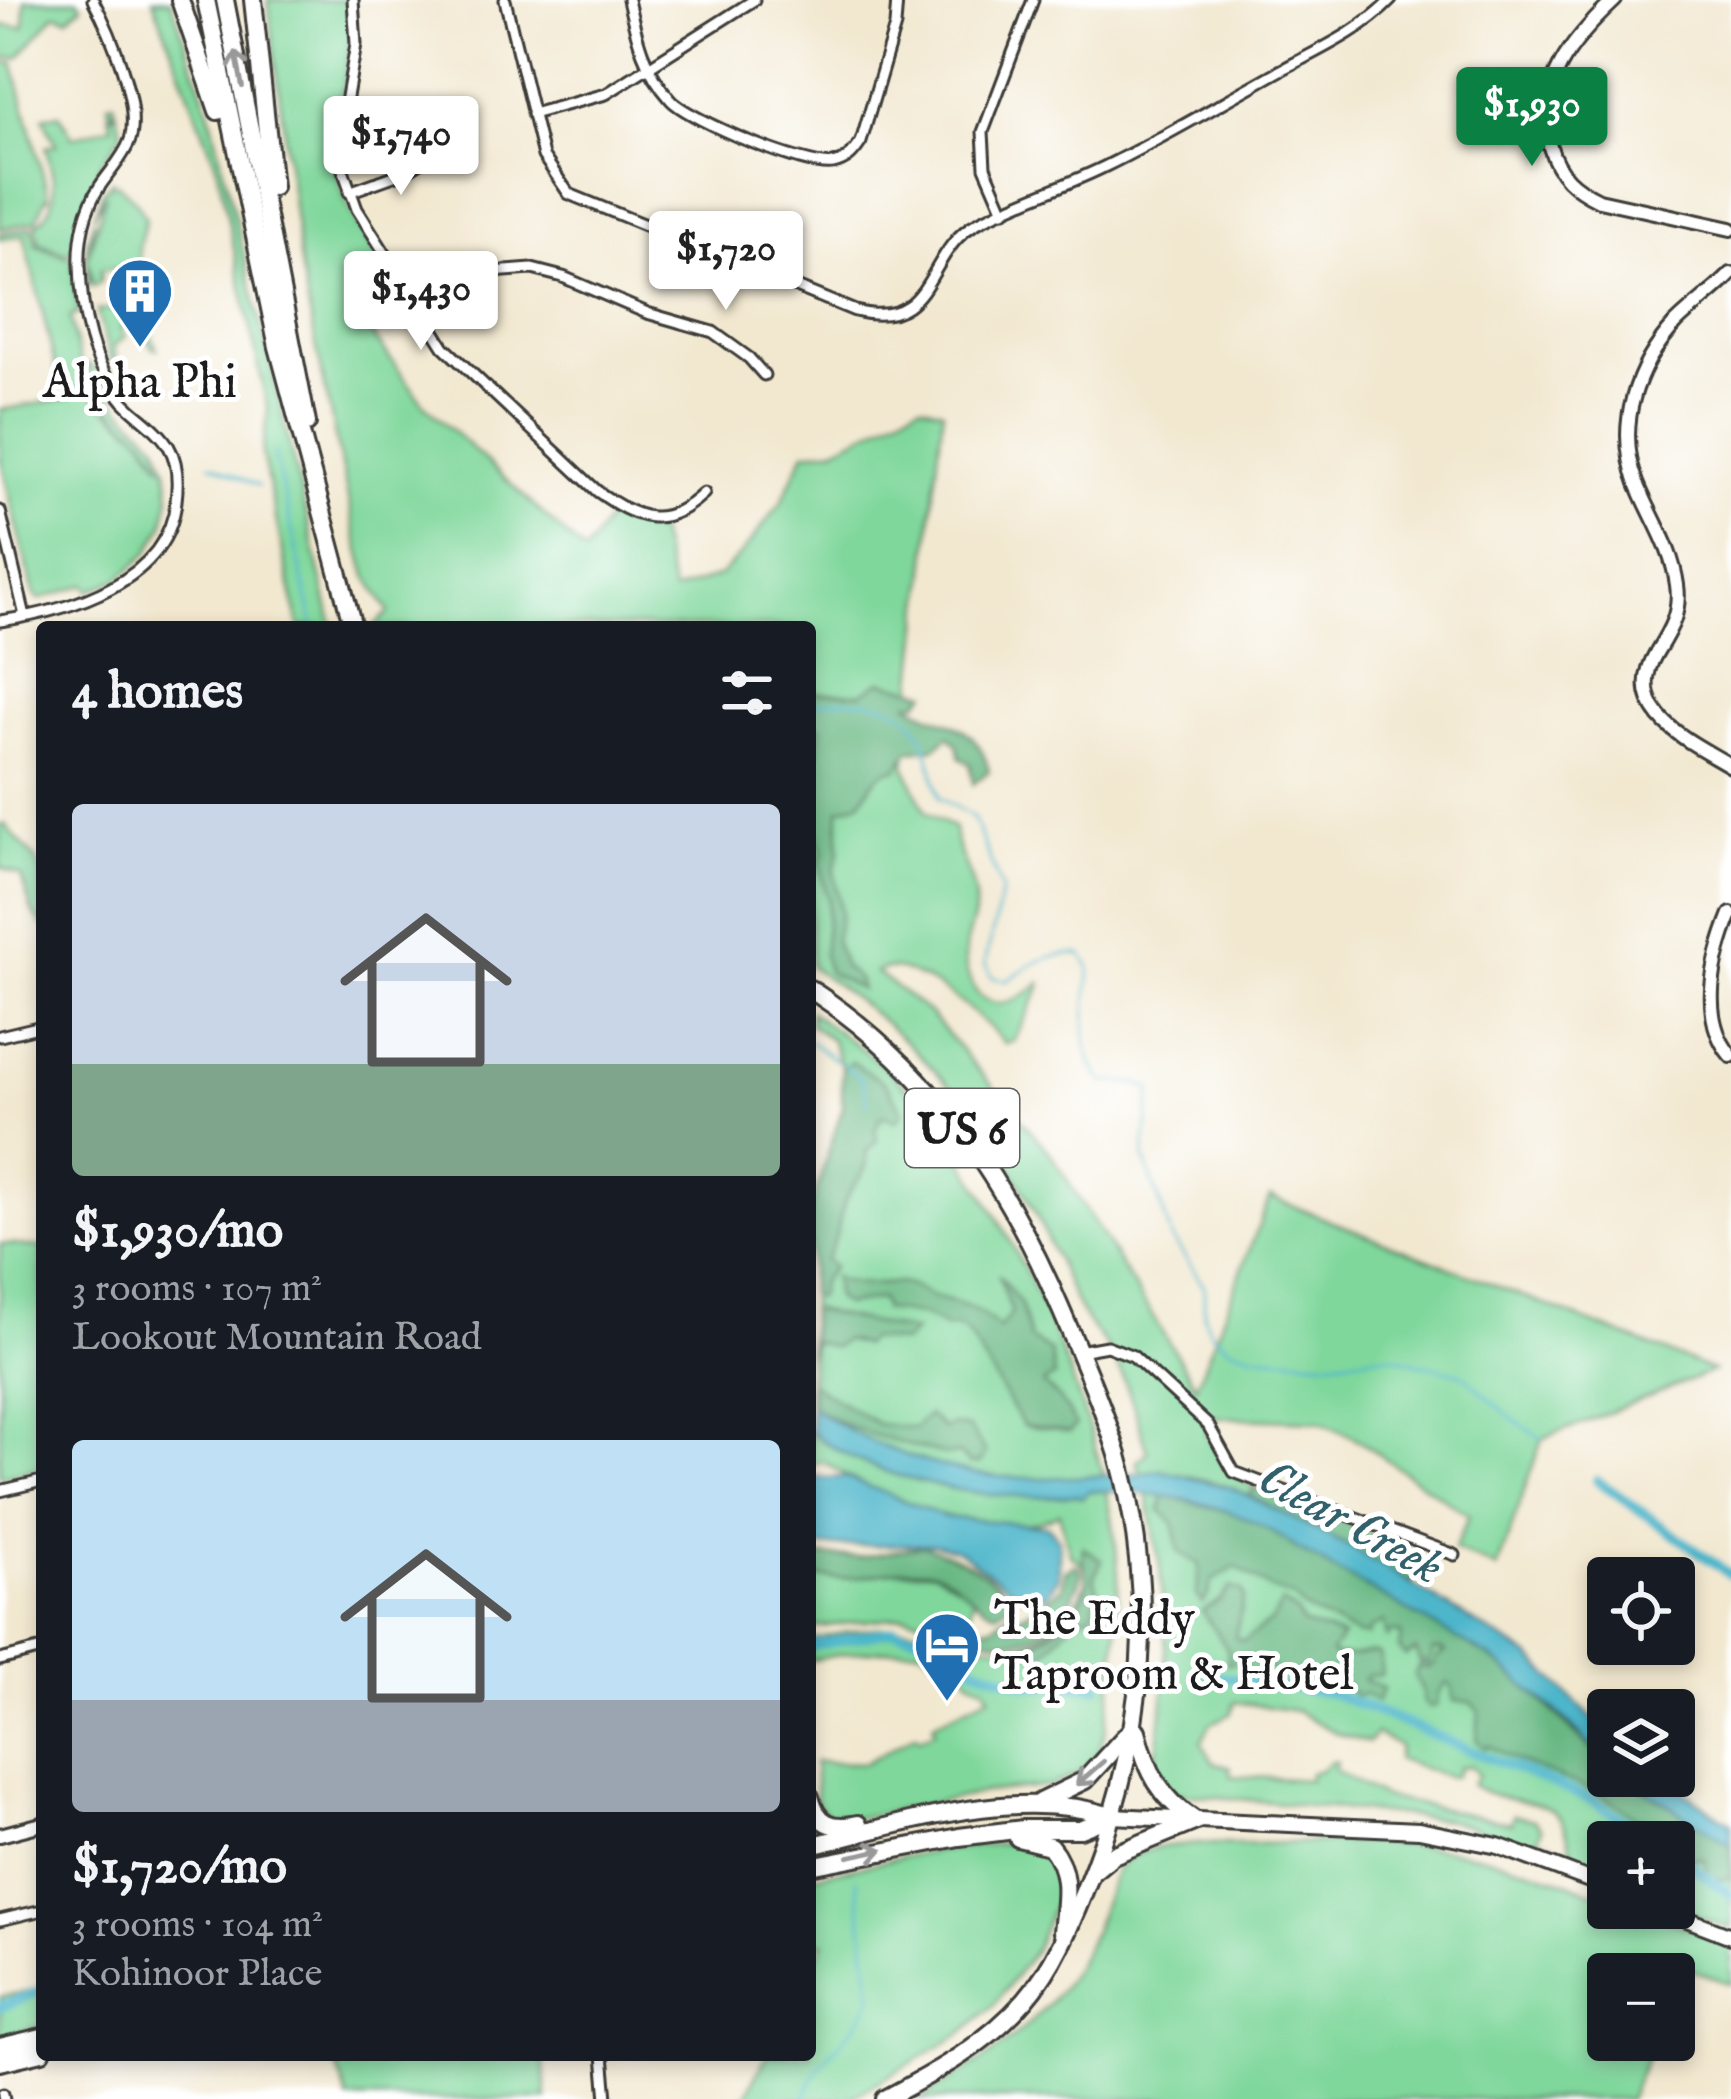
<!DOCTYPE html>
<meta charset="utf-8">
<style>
:root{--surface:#171b24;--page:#20242c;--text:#f1f3f6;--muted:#9ea1a6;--accent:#0b8043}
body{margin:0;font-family:"IM FELL English",serif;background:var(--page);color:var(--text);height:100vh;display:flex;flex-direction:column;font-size:45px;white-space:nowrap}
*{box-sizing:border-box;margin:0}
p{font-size:39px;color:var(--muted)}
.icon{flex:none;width:66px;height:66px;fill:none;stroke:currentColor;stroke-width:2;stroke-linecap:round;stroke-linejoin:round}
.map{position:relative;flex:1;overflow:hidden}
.details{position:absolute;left:36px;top:621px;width:780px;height:1440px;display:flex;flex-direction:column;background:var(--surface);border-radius:12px;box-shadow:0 6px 18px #0003}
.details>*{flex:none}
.fabs{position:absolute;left:1587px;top:1557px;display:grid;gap:24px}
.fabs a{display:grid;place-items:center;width:108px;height:108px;border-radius:12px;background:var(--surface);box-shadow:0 6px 18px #0003;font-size:60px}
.price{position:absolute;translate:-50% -102px;padding:0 27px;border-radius:12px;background:#fff;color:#222;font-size:39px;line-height:78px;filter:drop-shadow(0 3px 6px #0008)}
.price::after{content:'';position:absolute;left:50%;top:72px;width:36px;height:27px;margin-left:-18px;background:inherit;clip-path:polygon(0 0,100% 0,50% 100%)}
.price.active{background:var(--accent);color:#fff}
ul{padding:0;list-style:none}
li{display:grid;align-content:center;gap:24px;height:636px;padding:0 36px}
li span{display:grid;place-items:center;height:372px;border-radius:12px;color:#555}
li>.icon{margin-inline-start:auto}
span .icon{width:216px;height:216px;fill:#fffc;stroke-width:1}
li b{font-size:51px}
h2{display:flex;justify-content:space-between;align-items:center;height:144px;padding:0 36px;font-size:51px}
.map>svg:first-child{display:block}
</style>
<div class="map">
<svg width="1731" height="2099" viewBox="0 0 1731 2099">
<rect width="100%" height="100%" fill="#fff"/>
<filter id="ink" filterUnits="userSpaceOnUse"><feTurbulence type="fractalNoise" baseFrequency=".00833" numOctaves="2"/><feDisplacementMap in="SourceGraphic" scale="24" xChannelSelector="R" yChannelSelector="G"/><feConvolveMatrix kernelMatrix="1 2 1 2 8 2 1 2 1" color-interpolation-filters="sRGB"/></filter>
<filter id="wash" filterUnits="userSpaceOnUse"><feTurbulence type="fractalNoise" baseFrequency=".004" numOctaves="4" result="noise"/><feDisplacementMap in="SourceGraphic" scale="48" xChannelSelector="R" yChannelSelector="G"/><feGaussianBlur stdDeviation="2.7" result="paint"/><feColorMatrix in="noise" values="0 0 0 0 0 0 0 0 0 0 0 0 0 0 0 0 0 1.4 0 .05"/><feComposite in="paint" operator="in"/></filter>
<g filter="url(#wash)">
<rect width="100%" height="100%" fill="#f2e8d0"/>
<g fill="#7fd79b" stroke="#4e7a5c" stroke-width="3" fill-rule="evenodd">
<path d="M25,0H78L82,6L68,18L55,14L19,57L0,58V25L24,27Z"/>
<path d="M153,0H171L210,113L333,627H300L298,622L262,454L268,411L217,167Z"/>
<path d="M268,0H348C358,54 332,107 336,161C339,208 373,250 397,289L358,315L423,403L585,553L611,514L639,526L657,529L673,592L719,576L742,553L781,503L805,452L836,448L920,404L943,410L905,766L926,812L954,829C956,855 973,873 975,900C977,916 968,929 966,945C961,972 975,1009 1008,1002C1019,1000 1031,990 1041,983V987L1014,1041L1005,1044C983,1017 909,954 876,972L928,1012L1051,1154L1196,1386L1270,1197L1714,1371L1542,1439L1497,1569L1454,1549L1469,1516L1355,1438L1319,1421L1212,1417L1206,1434L1230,1474L1254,1488L1250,1496C1215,1480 1179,1470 1141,1474L1137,1461L1148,1452C1136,1415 1126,1373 1103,1342C1096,1332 1087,1324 1081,1313C1057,1267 1041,1217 1014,1173C962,1088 891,1021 810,966V627H373L389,612L367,576L355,533L301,272Z"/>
<path d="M13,62L49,198H46L36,221L0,229V64Z"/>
<path d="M114,102L122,133L98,168L99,173L84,202L72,252L66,253L40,243L35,226C64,204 53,178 46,147L56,145L43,117L60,114L72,137L112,126L109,116L114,115L113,110L109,113L108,103Z"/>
<path d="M113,180L112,184H118L136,201L146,219L139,246L140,281L134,282L130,265L101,270L100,283L93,287L89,265L88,288L87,242L94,219L89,253L106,194L93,216L102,193Z"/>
<path d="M31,227L37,245L72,259L78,314L71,316V323L84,378L96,400L142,437L162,467C145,424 98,413 84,368L89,364L120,407L157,443L167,469L170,497L163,527L148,553L119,579L89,591L86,584L39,600L34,594L0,457V410L70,398L69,386H60L24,235L0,240V234Z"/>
<path d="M144,304L147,321L143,323H147L157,349L152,348L137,321L120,328L125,337L113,346L116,357L111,362L97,311Z"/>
<path d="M0,825H6C14,840 31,850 38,864C46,881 42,907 42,925L32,911L21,876L0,867Z"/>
<path d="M810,1012C842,1035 876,1057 904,1085C996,1179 1099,1407 1115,1538C1123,1600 1116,1668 1106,1730L1098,1752L1084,1770L1051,1786L983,1793L837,1822L816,1803L814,1762L865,1763L916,1734L919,1738L935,1731L933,1723L990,1695L985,1686L970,1679L966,1673L919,1648C885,1651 846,1650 810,1661V1641C840,1632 880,1625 911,1628C971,1633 1009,1669 1060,1622C1074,1608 1084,1594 1088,1575L1084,1566L1070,1554L1059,1513C1002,1548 876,1498 824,1462L810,1465V1279L883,1083L852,1062L842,1068L832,1040L810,1025Z"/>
<path d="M0,1244L42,1247V1467L0,1477Z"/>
<path d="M1147,1492L1208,1505L1289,1542L1470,1647L1516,1676L1608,1764V1776H1623L1731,1845V1929L1674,1908V1842H1608V1879L1535,1846L1448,1820L1169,1792L1155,1762L1163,1708L1166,1650L1160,1567ZM1235,1702L1296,1711L1336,1733L1368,1743L1376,1734L1399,1746L1397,1760C1417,1764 1438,1777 1455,1777L1460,1767L1471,1766L1478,1775L1472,1785C1496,1805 1535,1795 1557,1815C1567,1824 1567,1840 1573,1852L1537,1839L1542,1829L1535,1820L1513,1815L1511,1823L1383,1797L1334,1770L1337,1762L1333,1761L1319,1771L1310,1772L1309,1780L1231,1776V1767L1213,1762L1202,1743L1210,1724L1231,1714Z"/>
<path d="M884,1571H932L974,1594L966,1628L906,1616L810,1628V1577L849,1578Z"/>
<path d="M1025,1843L1052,1853L1059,1891L1035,1949L994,2005L960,2035L848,2099H744L767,2055H810V1971L824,1943L810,1940V1877C882,1861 951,1844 1025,1843Z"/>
<path d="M1254,1844C1327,1842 1405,1838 1476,1855C1522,1865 1565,1881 1608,1898V1908H1634L1731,1942V1984L1690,1969L1674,2000V1974H1608V2040H1654L1628,2099H919C978,2066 1041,2026 1076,1966C1093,1937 1103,1902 1116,1870C1146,1835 1212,1846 1254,1844Z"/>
<path d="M42,1988V2026L0,2036V1997Z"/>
<path d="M334,2055H543L547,2099H348Z"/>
</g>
<g fill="#67b883" stroke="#426a50" stroke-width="3">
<path d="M881,681L927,692L918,702L909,703C944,729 975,716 989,771L973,784L970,764L960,758L957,744L949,736L935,748L909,751L897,769C878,768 870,788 860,802L839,809V853L834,870L841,913L835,940L844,967L858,979L861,990L828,972L823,955L828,900L819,863L823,852L810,812V766L818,752L821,727L810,722V692L861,693Z"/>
<path d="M852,1062L886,1084L903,1112L896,1121L882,1115L875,1129L877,1140L866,1152C872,1174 849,1183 844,1204C839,1223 836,1241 825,1260L833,1267L822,1280L818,1297L810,1296V1210L842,1109V1068Z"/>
<path d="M998,1274L1021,1305L1030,1339L1051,1352L1054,1376L1043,1384L1058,1397L1076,1425L1070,1432L1023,1426L969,1336L959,1327L946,1328L922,1315L884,1310L880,1299L845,1305L836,1299L833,1277C856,1288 873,1284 898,1283C911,1283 921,1293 933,1297C960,1304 978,1307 999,1329L1012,1313Z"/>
<path d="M810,1309L914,1332L903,1343L869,1339L863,1345L844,1340L834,1347L813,1342L810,1361Z"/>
<path d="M810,1383L878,1424L914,1428L928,1415L944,1429L953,1425L969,1428L986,1453L980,1463L970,1464L958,1454C946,1457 942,1453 930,1451C885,1440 850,1430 810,1406Z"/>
<path d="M1254,1488L1345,1522L1423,1562L1412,1583L1250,1496Z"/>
<path d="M1164,1495L1249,1517L1491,1658C1534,1689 1568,1729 1608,1764V1776H1623L1731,1845V1877L1710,1882L1704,1859L1686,1857L1683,1847L1670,1840L1655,1842L1651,1839L1652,1828L1599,1793L1518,1762L1489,1746L1485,1748L1477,1740L1479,1710L1471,1702L1454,1701L1451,1685L1446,1683L1438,1694L1437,1705L1430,1708L1424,1703L1422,1690L1414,1675L1419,1666L1428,1668L1435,1664L1436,1658L1445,1652L1442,1650H1433L1429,1663L1420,1662L1415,1650L1406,1656L1399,1649L1401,1634L1392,1632L1387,1638L1384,1622L1369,1630L1368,1636L1357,1635L1304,1609L1293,1597L1274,1591L1236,1567L1212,1581L1208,1596L1202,1603L1197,1595L1199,1564L1179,1552L1174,1523L1160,1510Z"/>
<path d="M924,1546C954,1554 997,1575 1012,1602L998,1612C976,1608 962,1580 935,1572C906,1564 877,1576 849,1578C836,1579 823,1577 810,1577V1556L859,1557Z"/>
<path d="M1083,1547L1102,1560L1094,1578L1098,1590L1093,1613L1072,1622L1045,1652L1021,1653L1022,1648C1044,1642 1076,1615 1085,1593C1091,1577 1079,1562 1083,1547Z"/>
<path d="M1074,1565L1080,1568C1083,1583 1077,1583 1073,1596C1058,1634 1014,1651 976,1634L977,1628L993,1625L1009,1613L1018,1616C1039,1607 1044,1599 1062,1588L1065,1571Z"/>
<path d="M1230,1587L1242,1591L1244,1598L1235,1637L1243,1641L1272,1621L1282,1603L1296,1612L1302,1624L1343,1637L1331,1652L1334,1657C1340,1655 1346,1657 1352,1656C1371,1654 1385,1643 1381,1675L1366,1676L1364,1680L1383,1688L1377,1702L1365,1694L1356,1696L1342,1684L1338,1674L1325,1682H1307L1297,1674L1272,1673V1667L1266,1665L1256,1675L1248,1672L1244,1661L1227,1664L1228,1650L1202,1611L1220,1600Z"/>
</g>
<g fill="#4db6cb" stroke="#346974" stroke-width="3">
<path d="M810,1405C854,1439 918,1463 973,1473C1026,1483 1086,1475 1141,1474L1160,1470L1232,1488L1350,1547L1531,1657L1608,1734V1764L1564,1718L1491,1658L1296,1548C1236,1502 1164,1492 1089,1491L1082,1498L1076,1495C999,1504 872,1483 810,1431Z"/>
<path d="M845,1477L945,1517L1048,1526L1059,1539V1576L1046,1595L1025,1592L1022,1596L957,1550L936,1544L810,1547V1478Z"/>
<path d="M1623,1776C1681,1776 1685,1798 1731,1822V1845Z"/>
</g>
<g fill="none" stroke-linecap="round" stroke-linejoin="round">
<g stroke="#4db6cb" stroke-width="3">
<path d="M274,452L314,627"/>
<path d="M211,464L258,486"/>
<path d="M810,704C844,698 893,695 916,726C929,744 933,776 940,798L973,817L1002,890L985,964L992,977L1007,981C1030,964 1052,951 1082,955L1090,967C1088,1003 1076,1054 1104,1082L1135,1083L1152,1089L1144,1157L1172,1238L1204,1286V1316L1211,1332L1229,1347L1257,1355L1331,1361L1387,1355L1462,1374L1512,1419L1542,1439"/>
<path d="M810,1042L836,1060"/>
<path d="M844,1065L862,1079L868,1104"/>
<path d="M805,2099C816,2055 853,2040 872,1998L857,1880"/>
</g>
<g stroke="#4db6cb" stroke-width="10">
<path d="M1597,1480L1731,1575"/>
<path d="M810,1646L893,1630L926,1637L976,1667L1028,1685L1098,1686"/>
<path d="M1211,1675L1331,1693L1594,1801L1658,1842"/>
<path d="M1674,1852L1731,1895"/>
<path d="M0,2007L42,1990"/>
</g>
</g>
</g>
<g filter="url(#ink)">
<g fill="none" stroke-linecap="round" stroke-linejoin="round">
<g stroke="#3c3b37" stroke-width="15">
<g id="street">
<path d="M353,0L356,44L341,132L343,170L357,209L444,347L597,491C637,519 664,531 704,493"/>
<path d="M505,0L543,156L569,194L855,311C936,332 924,251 977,223C1018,201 1063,187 1104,167C1162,139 1218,105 1274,74C1314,52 1359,33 1391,0"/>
<path d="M628,0C637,39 644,70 671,100C689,120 808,169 833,164C847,161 854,153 861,142L895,26L897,0"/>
<path d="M532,114L606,94L754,0"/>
<path d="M349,192L405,172L430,156"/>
<path d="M1004,211L985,167L983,132L1033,0"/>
<path d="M419,311L491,272L532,269L563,277L647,313L713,332L749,358L764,375"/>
<path d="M0,511L25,616"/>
<path d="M0,621C68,611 168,583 176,501C178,485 178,462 169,447C159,429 138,417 124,402C92,366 81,312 80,265C79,238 85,208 100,186C110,171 124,157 130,140C141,105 110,31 93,0"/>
<path d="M0,1036L42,1026"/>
<path d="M1079,1351L1107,1346L1133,1356L1208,1425L1234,1472L1455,1555"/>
<path d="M0,1491L42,1481"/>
<path d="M0,1660L42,1649"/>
<path d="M0,1920L42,1910"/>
<path d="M603,2055L607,2099"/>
<path d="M3,2094L4,2099"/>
</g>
</g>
<g stroke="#3c3b37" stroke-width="18">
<g id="secondary">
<path d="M1615,0C1572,40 1534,85 1550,147C1558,175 1574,188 1599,200L1731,229"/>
<path d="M1731,274C1714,292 1693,306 1676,323C1636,366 1615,426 1637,483C1651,518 1672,547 1677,585C1681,613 1670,630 1656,653C1621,713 1692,742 1731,766"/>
<path d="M1731,914C1714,956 1698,1017 1731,1056"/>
<path d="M0,1835L42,1824"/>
</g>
</g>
<g stroke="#3c3b37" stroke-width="20">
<g id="primary">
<path d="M1112,1816L1419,1830L1498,1846L1608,1887"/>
<path d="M1658,1908L1731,1936"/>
</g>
</g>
<g stroke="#3c3b37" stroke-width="22">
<g id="highway">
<path d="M180,0L218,111"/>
<path d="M206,0L278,347L353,627"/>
<path d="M225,0L307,423"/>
<path d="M253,0L273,187"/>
<path d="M810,989C931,1068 1006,1180 1062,1312C1082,1359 1103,1406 1118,1455C1157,1591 1145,1733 1095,1864C1076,1911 1059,1961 1025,2000C987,2044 936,2072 885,2099"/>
<path d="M1137,1731C1147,1771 1160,1798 1196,1821"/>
<path d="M810,1797C817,1824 832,1830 858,1824"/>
<path d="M1040,1802L1085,1780L1131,1730"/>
<path d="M1018,1838L1050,1846C1072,1872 1065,1901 1062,1932"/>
<path d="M810,1846C906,1823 1014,1786 1111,1816"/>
<path d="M810,1866L959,1837L1023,1829H1080L1112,1816"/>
<path d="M1096,1869L1113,1855L1196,1821"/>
<path d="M0,2047L42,2037"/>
<path d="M0,2062L42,2052"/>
</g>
</g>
<use href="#street" stroke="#fff" stroke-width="9"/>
<use href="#secondary" stroke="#fff" stroke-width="12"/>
<use href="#primary" stroke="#fff" stroke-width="14"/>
<use href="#highway" stroke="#fff" stroke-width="16"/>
</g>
<defs><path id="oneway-shaft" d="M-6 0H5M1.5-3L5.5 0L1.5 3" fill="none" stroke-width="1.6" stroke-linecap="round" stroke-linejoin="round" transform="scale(3)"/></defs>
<g stroke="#999">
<use href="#oneway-shaft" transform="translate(239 69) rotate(-101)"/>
<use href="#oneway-shaft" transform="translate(1090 1773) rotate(139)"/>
<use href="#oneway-shaft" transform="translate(866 1853) rotate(-12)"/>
</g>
</g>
<defs>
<g id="building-pin" transform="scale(3.45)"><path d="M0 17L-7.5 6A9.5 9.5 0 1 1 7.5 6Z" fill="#1f6fb2" stroke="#fff"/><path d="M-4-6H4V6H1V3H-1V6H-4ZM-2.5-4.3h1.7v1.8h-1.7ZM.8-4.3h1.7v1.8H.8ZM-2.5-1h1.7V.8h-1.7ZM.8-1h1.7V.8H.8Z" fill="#fff"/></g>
<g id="hotel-pin" transform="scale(3.45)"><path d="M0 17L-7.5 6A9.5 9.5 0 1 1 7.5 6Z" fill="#1f6fb2" stroke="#fff"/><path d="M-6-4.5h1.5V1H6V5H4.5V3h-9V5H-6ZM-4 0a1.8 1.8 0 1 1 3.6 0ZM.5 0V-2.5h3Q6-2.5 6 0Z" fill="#fff"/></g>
</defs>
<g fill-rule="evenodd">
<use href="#building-pin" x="140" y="291"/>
<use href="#hotel-pin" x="947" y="1645"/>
</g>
<g text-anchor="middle" stroke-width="10" stroke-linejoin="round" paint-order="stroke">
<rect fill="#fff" stroke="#606060" stroke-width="3" x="905" y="1089" width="114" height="78" rx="9"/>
<g font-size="45" font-weight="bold" fill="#1c1c1c">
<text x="962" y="1144">US 6</text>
</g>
<g font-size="48" fill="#1c1c1c" stroke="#fff">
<text x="140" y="397">Alpha Phi</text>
<text x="994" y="1634" text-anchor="start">The Eddy<tspan x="994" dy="55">Taproom &amp; Hotel</tspan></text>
</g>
<g font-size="51" font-style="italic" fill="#32616b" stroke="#fff">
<text transform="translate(1352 1520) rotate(29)" y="18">Clear Creek</text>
</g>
</g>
</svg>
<div class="fabs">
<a><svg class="icon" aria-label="locate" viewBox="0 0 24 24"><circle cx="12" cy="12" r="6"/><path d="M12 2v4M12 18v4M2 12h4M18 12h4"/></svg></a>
<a><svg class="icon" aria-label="layers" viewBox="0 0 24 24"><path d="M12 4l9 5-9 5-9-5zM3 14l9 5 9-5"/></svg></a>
<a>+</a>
<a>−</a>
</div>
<b class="price active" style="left:1532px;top:169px">$1,930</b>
<b class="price" style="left:401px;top:198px">$1,740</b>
<b class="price" style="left:726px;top:313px">$1,720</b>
<b class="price" style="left:421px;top:353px">$1,430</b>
<section class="details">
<h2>4 homes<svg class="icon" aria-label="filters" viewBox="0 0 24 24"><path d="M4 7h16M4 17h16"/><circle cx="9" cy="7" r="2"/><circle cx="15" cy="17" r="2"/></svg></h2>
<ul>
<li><span style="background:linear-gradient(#c9d6e8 70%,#7fa58c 0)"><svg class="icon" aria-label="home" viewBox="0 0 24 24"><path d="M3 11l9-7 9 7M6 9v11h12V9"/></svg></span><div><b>$1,930/mo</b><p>3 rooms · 107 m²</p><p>Lookout Mountain Road</p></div></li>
<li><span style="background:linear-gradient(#bfe0f5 70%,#9aa5b1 0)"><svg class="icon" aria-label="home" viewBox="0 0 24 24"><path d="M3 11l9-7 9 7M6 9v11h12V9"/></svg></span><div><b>$1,720/mo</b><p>3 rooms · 104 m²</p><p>Kohinoor Place</p></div></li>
</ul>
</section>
</div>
